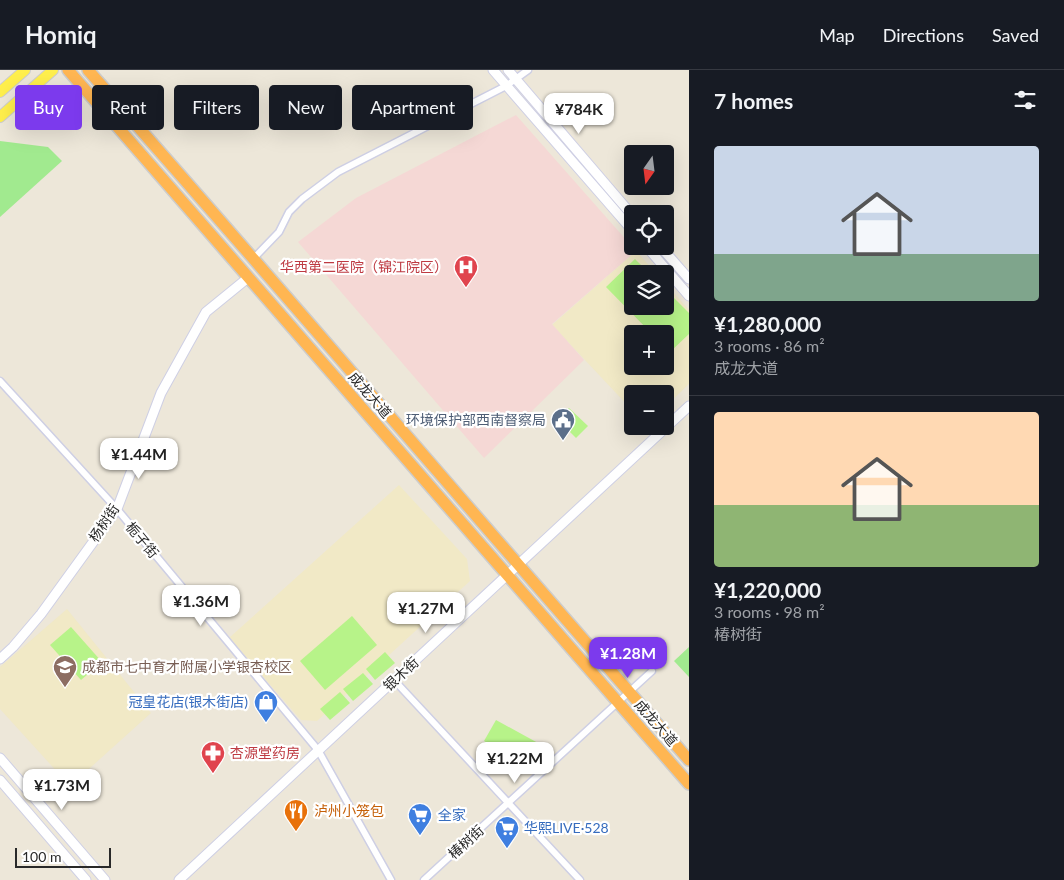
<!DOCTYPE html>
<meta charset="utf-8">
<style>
:root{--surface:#171b24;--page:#20242c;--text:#f1f3f6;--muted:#9ea1a6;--line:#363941;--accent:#7c3aed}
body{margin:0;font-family:Lato,"Noto Sans SC",sans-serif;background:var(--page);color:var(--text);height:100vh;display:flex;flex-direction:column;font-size:19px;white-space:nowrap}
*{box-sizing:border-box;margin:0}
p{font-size:16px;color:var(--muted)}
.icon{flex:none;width:28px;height:28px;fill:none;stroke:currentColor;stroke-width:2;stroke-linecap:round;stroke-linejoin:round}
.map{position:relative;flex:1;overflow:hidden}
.panel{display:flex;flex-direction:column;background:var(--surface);width:375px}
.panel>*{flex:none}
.top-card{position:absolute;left:15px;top:15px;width:475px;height:45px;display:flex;gap:10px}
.needle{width:32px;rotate:194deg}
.buttons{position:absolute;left:624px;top:75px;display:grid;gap:10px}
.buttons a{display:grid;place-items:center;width:50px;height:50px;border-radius:5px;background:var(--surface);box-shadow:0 5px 20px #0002;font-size:25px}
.scale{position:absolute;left:15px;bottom:12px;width:96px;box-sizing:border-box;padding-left:5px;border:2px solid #292929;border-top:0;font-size:14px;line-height:18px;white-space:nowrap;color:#292929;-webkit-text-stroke:4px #fff;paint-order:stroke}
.price{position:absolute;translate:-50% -42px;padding:0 11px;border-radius:10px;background:#fff;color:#222;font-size:16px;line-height:32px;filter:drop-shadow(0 1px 2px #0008)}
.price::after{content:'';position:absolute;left:50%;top:30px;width:15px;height:11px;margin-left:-8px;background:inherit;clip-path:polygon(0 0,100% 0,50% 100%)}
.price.active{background:var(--accent);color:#fff}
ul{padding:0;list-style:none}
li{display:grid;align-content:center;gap:10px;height:265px;padding:0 25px}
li+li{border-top:1px solid var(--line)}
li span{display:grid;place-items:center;height:155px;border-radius:5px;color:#555}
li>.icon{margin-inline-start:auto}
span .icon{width:90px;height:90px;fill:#fffc;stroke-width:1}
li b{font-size:21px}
h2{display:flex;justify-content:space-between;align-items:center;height:60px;padding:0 25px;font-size:21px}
.tag{padding:0 18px;border-radius:5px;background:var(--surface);box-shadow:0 5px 20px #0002;font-size:18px;line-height:45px}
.tag.active{background:var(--accent);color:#fff}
header{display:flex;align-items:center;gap:30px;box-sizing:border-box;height:70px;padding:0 25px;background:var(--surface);border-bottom:1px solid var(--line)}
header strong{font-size:24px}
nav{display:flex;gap:28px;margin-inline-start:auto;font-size:18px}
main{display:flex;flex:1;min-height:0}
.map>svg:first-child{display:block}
</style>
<header>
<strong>Homiq</strong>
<nav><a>Map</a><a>Directions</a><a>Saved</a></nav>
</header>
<main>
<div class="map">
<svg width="689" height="810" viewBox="0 0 689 810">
<rect width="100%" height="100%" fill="#ede7d9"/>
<g fill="#f1e9c6" fill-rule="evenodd">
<path d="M636,181L657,204H632V236H665V213L689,240V314L665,337V324H632V340L552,255ZM632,264H665V296H632Z"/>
<path d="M399,415L467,489L470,511L317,651L301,650L229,568Z"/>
<path d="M67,539L151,643L70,716L0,639V597Z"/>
</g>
<path fill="#f5d8d5" d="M516,45L636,181L552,254L584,290L484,388L298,172L356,128Z"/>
<g fill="#a1ea8f">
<path d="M0,71L48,77L62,91L0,147Z"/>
<path d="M689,577V607L674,591Z"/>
</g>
<g fill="#b7f389">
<path d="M635,189L650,204H632V236H665V219L689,243V264L670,282L665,277V264H652L606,217Z"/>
<path d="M569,338L588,356L576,368L557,349Z"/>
<path d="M352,546L377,575L325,620L300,591Z"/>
<path d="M71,557L102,592L81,610L50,575Z"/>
<path d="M385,582L395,593L375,610L366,599Z"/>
<path d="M363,603L373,614L353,631L343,619Z"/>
<path d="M340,622L350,633L330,650L320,639Z"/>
<path d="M496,650L538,673L525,695L484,671Z"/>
</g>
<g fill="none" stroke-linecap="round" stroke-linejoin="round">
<g stroke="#cecfe4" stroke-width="9">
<g id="street">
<path d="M254,188L279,162L289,142L302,129L338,102L506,16L528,0"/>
<path d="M0,311L117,439L318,680L391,810"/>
<path d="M394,610L580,810"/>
<path d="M424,810L652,601"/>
</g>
</g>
<g stroke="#cecfe4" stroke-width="11">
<g id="secondary">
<path d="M493,0L632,160"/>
<path d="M508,0L632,145"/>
<path d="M646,176L689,226"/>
<path d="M660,176L689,209"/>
<path d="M0,589L13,577L41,544L117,439L161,323L206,242L249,207"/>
<path d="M0,688L105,810"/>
<path d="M0,710L86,810"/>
<path d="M179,810L689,336"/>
</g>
</g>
<g stroke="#ccc" stroke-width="12">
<g id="primary">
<path d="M0,22L25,0"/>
<path d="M0,47L53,0"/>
</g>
</g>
<g stroke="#ccc" stroke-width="14">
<g id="highway">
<path d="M68,0L689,714"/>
<path d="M88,0C290,228 487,461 689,690"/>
</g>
</g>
<use href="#street" stroke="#fff" stroke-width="6"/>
<use href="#secondary" stroke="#fff" stroke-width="9"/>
<use href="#primary" stroke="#ffef4c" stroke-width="10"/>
<use href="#highway" stroke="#ffb652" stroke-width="11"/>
</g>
<defs>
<g id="hospital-pin" transform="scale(1.25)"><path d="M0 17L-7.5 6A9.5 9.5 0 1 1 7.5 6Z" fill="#e0444e" stroke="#fff"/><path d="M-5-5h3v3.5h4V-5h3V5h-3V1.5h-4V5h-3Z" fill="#fff"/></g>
<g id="civic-pin" transform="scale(1.25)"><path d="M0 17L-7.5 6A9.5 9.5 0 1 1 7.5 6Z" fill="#5c6f8a" stroke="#fff"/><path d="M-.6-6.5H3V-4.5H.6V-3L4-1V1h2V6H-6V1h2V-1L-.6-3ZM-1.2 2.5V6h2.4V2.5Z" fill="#fff"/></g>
<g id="school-pin" transform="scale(1.25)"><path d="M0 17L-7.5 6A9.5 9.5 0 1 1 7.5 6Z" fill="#8d6e63" stroke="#fff"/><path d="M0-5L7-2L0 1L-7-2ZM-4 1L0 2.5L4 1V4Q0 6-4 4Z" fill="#fff"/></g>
<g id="shop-pin" transform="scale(1.25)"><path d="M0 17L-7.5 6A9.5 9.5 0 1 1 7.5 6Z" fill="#3f7fe0" stroke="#fff"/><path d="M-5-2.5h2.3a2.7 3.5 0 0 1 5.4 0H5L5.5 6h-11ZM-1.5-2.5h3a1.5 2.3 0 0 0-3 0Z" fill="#fff"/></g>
<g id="pharmacy-pin" transform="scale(1.25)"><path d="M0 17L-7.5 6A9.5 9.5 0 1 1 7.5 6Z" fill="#e0444e" stroke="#fff"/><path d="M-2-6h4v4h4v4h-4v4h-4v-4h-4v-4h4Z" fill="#fff"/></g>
<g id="restaurant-pin" transform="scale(1.25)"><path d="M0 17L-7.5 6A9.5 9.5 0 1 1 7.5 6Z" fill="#e8710a" stroke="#fff"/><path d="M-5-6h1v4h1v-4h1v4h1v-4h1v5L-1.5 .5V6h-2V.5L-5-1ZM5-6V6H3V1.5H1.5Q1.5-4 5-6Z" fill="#fff"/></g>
<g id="supermarket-pin" transform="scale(1.25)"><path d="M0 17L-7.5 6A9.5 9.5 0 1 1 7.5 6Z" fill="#3f7fe0" stroke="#fff"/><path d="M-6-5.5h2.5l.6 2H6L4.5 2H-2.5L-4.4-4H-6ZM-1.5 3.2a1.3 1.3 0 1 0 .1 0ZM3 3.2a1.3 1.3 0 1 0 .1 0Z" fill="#fff"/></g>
</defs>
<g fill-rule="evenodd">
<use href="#hospital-pin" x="466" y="197"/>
<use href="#civic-pin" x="563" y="350"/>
<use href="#school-pin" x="65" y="597"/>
<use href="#shop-pin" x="266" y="632"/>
<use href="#pharmacy-pin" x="213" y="683"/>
<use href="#restaurant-pin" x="296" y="741"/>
<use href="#supermarket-pin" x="420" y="745"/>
<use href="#supermarket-pin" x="507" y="758"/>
</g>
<g text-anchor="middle" stroke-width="4.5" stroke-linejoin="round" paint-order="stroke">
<g font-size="14" fill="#be3a42" stroke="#fff" text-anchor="end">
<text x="448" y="202">华西第二医院（锦江院区）</text>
<text x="230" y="688" text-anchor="start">杏源堂药房</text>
</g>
<g font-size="14" fill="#292929" stroke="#fff">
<text transform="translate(370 325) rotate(49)" y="5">成龙大道</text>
<text transform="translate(104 453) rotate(-56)" y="5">杨树街</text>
<text transform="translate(142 470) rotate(50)" y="5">栀子街</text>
<text transform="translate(401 604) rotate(-43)" y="5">银木街</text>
<text transform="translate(656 653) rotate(49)" y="5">成龙大道</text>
<text transform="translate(466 772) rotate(-42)" y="5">椿树街</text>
</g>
<g font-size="14" fill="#4e5e75" stroke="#fff" text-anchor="end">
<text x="546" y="355">环境保护部西南督察局</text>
</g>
<g font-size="14" fill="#785e54" stroke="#fff" text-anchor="start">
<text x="82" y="602">成都市七中育才附属小学银杏校区</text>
</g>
<g font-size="14" fill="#366cbe" stroke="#fff" text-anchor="start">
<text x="248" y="637" text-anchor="end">冠皇花店(银木街店)</text>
<text x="438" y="750">全家</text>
<text x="524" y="763">华熙LIVE·528</text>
</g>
<g font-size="14" fill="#c56008" stroke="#fff" text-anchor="start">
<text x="314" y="746">泸州小笼包</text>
</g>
</g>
</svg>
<div class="buttons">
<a><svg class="needle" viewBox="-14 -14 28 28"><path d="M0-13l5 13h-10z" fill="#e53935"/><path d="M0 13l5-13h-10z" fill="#9ea1a6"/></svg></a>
<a><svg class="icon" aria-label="locate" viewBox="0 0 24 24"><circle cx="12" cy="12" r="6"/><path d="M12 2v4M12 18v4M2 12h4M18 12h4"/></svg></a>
<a><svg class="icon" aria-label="layers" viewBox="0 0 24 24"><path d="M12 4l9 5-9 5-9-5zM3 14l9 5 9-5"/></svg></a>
<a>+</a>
<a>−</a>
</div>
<div class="scale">100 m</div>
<b class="price" style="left:579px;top:65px">¥784K</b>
<b class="price" style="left:139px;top:410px">¥1.44M</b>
<b class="price" style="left:201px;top:557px">¥1.36M</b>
<b class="price" style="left:426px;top:564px">¥1.27M</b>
<b class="price active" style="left:628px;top:609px">¥1.28M</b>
<b class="price" style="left:515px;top:714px">¥1.22M</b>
<b class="price" style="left:62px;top:741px">¥1.73M</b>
<div class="top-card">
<a class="tag active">Buy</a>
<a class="tag">Rent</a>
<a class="tag">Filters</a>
<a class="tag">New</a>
<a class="tag">Apartment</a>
</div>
</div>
<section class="panel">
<h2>7 homes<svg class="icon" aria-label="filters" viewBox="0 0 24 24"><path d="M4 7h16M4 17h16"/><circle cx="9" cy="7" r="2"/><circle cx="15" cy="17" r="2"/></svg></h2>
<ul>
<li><span style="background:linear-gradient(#c9d6e8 70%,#7fa58c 0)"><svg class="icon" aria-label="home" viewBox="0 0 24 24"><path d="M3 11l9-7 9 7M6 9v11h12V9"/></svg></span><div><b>¥1,280,000</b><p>3 rooms · 86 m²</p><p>成龙大道</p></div></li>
<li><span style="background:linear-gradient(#ffd9b3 60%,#8fb573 0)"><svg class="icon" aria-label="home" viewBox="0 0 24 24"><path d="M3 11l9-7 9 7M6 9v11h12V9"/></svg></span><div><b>¥1,220,000</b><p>3 rooms · 98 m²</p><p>椿树街</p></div></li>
</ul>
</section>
</main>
